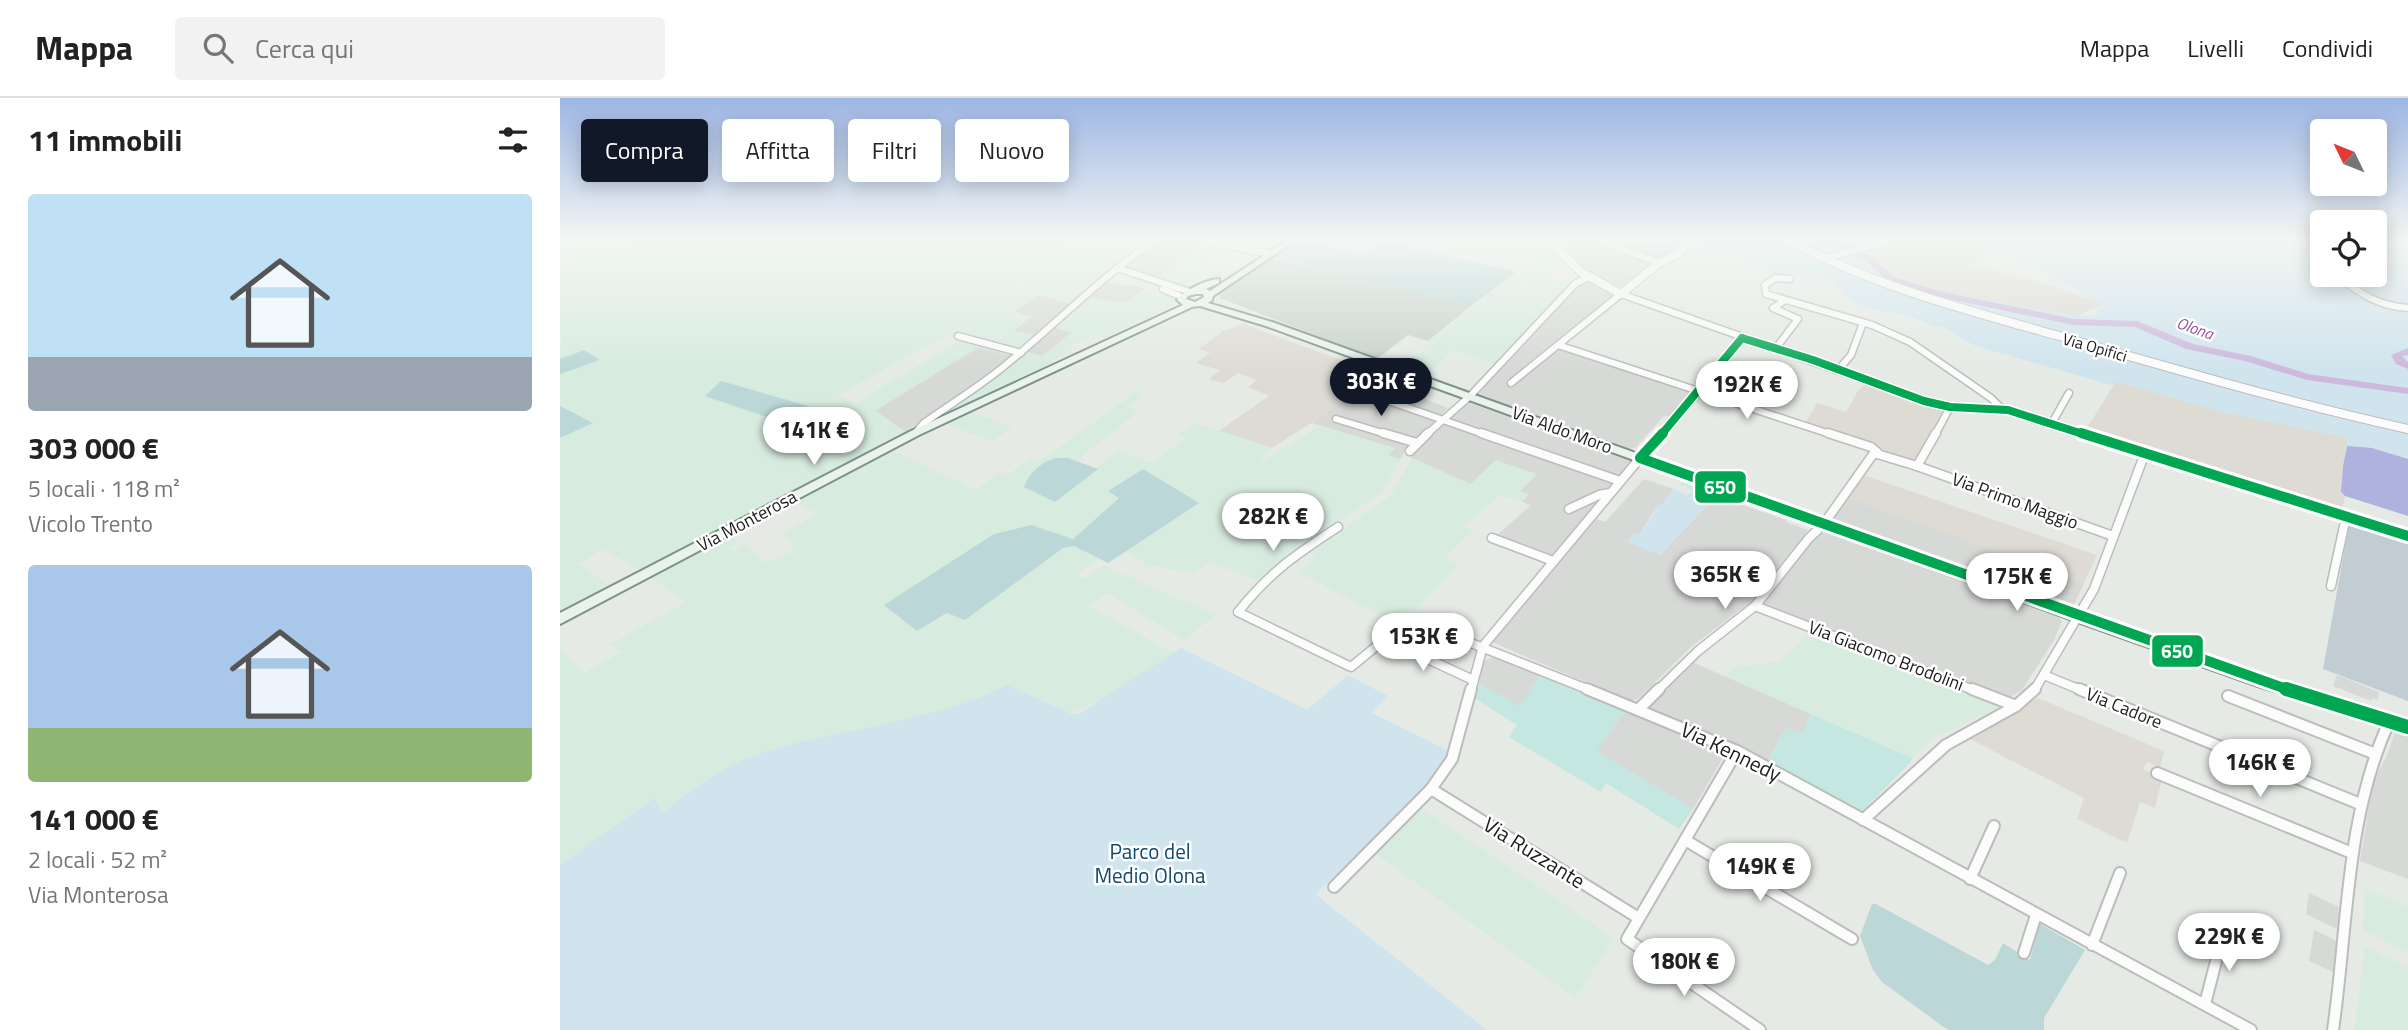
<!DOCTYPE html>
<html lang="it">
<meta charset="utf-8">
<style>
:root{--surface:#fff;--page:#f2f2f2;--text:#222;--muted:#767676;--line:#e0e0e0;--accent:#111827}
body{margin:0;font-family:"Titillium Web",sans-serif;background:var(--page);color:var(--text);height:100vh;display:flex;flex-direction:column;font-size:26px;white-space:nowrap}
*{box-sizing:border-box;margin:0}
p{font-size:23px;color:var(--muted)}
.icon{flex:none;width:38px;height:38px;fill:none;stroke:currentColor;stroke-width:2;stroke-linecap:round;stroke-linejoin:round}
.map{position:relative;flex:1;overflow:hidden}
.details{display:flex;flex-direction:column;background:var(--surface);width:560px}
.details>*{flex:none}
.banner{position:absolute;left:21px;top:21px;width:665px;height:63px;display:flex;gap:14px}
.needle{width:46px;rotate:313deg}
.tools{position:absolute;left:1750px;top:21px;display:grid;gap:14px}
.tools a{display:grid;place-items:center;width:77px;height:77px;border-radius:7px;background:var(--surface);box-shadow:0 4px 18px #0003;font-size:35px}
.price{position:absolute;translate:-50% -60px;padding:0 16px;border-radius:24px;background:#fff;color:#222;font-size:23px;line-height:46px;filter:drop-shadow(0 2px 4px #0008)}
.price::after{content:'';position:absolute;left:50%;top:42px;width:21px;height:16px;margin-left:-10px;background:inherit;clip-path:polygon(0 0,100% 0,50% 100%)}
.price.selected{background:var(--accent);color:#fff}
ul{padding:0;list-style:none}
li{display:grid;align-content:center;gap:14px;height:371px;padding:0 28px}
li span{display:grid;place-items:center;height:217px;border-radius:7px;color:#555}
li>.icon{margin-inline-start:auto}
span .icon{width:126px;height:126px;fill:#fffc;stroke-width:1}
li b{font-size:30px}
h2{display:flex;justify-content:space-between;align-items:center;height:84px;padding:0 28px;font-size:30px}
.tag{padding:0 24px;border-radius:7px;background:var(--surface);box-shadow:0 4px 18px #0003;font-size:24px;line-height:63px}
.tag.selected{background:var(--accent);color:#fff}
header{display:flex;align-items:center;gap:42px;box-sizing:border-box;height:98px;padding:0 35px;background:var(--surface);border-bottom:2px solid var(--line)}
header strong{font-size:33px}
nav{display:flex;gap:38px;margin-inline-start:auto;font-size:24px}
.search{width:490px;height:63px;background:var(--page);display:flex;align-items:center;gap:18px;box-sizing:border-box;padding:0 24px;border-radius:7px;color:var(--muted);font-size:26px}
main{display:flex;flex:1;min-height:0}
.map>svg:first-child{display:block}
</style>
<header>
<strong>Mappa</strong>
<div class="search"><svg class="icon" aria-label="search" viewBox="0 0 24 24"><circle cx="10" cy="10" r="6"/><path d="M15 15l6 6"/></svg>Cerca qui</div>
<nav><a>Mappa</a><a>Livelli</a><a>Condividi</a></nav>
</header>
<main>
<section class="details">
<h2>11 immobili<svg class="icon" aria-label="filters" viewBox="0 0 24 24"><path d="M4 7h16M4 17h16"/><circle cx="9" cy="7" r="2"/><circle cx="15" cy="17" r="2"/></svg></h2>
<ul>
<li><span style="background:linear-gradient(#bfe0f5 75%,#9aa5b1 0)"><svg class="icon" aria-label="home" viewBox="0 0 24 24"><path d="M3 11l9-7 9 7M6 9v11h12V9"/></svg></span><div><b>303 000 €</b><p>5 locali · 118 m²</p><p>Vicolo Trento</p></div></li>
<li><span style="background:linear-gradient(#a9c7e8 75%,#8fb573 0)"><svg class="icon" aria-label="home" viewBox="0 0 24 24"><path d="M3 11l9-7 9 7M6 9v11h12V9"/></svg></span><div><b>141 000 €</b><p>2 locali · 52 m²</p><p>Via Monterosa</p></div></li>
</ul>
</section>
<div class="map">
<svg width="1848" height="932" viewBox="0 0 1848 932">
<rect width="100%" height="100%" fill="#e5eae5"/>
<g fill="#d7d9d6">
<path d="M598,143H651L596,180L564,170V165Z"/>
<path d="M1014,143H1036L1091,166L1064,189L1042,183L1003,154Z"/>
<path d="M1025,183L1053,197L946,283L955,286L1000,249L1128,290L1130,295L1110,319L1104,318L1076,349L1070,351L915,295L1020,184Z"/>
<path d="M543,184L581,189L585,191L564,205L529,200Z"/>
<path d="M478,197L515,206L491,229L513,234L482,258L466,254L485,240L452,233L472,219L453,213Z"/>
<path d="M419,249L452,257L346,334L314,312Z"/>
<path d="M813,280L888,310L849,348L840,361L828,357L834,350L752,325Z"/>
<path d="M907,304L1072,364L1057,380L886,323Z"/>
<path d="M881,325L1055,382L992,457L985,458L935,439L971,407L962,404L968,397L960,393L976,377L910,386L850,359Z"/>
<path d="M1084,381L1114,391L1103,406L1098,407L1079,437L1100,457L1156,398L1226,422V424L1248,432L1192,503L1132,548L1078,601L1069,603L932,544L1032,420L1045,424Z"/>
<path d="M1287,399L1524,485L1512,511L1275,426L1272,422Z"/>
<path d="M1260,435H1271L1497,518L1502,523L1494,542L1462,592L1449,600L1199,508Z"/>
<path d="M936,558L981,575L960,609L919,586L923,563Z"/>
<path d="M1132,564L1251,616L1242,636L1226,630L1207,664L1151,636L1090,611L1089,606Z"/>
<path d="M1066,612L1160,650L1164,658L1133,711L1036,653Z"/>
<path d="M1836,631L1848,635V781L1800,763L1813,683L1827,658Z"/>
</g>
<g fill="#dedbd4">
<path d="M1237,143H1413L1433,150L1414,167L1480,184L1544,206L1517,218L1379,195Z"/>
<path d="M683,226L803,270L821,274L767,315L712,350L659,333L709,298L688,289L697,282L678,275L663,285L649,281L660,272L636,265L650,255L639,251L663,233Z"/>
<path d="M1553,283L1788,340L1783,368L1781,394L1785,398L1782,411L1525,333L1553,288Z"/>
<path d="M1305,286L1384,312L1354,364L1246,324L1257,305L1286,314L1298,293Z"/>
<path d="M1303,377L1537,457L1524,485L1287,399Z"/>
<path d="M1478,600L1604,653L1600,670L1587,664L1583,671L1602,680L1595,710L1580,704L1567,745L1517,721L1524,700L1406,639Z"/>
</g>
<path fill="#c7d3cb" d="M712,160L779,174L911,208L868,243L848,237L817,261L660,200L659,194L666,188Z"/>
<g fill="#d8ebdf" fill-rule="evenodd">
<path d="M73,143H510L504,147L563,160L524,199L564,205L585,191L600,199L609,196L617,201L611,208L547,240L533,237L510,247L512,254L494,261L490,265L494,266L402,311L452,329L432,343L377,323L326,349L416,392L438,375L446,378L470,360L480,363L576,294L583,296L568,309L579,313L516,363L508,360L495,404L558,352L591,365L627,340L619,336L636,325L712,350L697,367L760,328L835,350L828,357L840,361L823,393L731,456L698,483L651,464L633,475L587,467L565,453L639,405L583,371L549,393L560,399L512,441L471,427L434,436L325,507L357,533L503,450L514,448L539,460L517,476L524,481L544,468L656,517L624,542L547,495L529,508L613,555L596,570L542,601L514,614L0,932V550L24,575L61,554L51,546L126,504L85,475L42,451L19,466L53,491L0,518V340L33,325L0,308V276L39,262L24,252L0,261L2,238H0V166ZM478,197L515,207L490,229L512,234L482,258L467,254L486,239L453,232L472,219L454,213ZM386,237L400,243L296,305L278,297ZM419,249L451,258L346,334L315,313ZM236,404L257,416L223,435L234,449L230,455L205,465L185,446L173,453L169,450L179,444L171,439Z"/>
<path d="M651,143H666L659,153L642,165L661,169L658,171L662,176L659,178L632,191L596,180Z"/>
<path d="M990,150L1004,164L987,180L1013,186L936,266L893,252L866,279L844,271L867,248L864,247L956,174L961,175Z"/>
<path d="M852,360L910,386L936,362L976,376L960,393L968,396L962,404L940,397L904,428L914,432L885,460L899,466L851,515L848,513L835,525L739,474L756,459L750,455L831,397Z"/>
<path d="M1244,537L1442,607L1376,639L1352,660L1165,578L1174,570L1219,563L1236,549Z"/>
<path d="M860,710L1054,840L1015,900L816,756Z"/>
<path d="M1804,790L1848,809V853L1803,833Z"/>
<path d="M1805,849L1848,870V932H1794Z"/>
</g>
<g fill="#c4e8e1">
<path d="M981,575L1066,612L1037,653L1133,711L1119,731L1046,685L1041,694L949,639L957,627L914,600L919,586L960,608Z"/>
<path d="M1251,616L1352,660L1350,665L1303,712L1297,714L1207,664L1226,630L1242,636Z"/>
</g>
<g fill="#bbd7d7">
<path d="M735,143H747L805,157L825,143L956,174L911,208L710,158Z"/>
<path d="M1043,143L1119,145L1105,160L1079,156Z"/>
<path d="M24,252L40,262L0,276V261Z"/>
<path d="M161,283L248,308L222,324L145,298Z"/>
<path d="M0,308L33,325L0,340Z"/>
<path d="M496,360H508L538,371L495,404L464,389C469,374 482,364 496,360Z"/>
<path d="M583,371L639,405L548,465L514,448L503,450L405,522L387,515L357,533L324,507L434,436L471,427L513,441L559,400L548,393Z"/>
<path d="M1312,806H1316L1428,867L1435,862L1443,845L1470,862L1480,826L1525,852L1484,920V932H1388L1322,884L1313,872L1300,838Z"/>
</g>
<path fill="#c1ccd3" d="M1790,422L1848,441V603L1763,571Z"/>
<g fill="#d0e4ee">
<path d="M1126,143H1280L1316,160L1331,179L1371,192L1503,216L1534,218L1542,206C1524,198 1510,187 1493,178C1467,164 1439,153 1410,143H1762V177H1815V143H1848V406L1780,386L1788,340L1662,314L1554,283L1551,287L1413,247L1382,228L1379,230C1361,223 1342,213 1324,214C1315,214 1307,206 1297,207C1275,187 1258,163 1228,181L1212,176L1214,173L1188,166L1191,161Z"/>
<path d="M1123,385L1156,398L1100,457L1067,444L1074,435L1079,437L1094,416L1093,410L1103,405L1114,391L1126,397L1132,394L1127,388L1119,387Z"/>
<path d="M621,550L747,612L788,577L828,598L812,615L891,654C855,710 803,751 755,796L927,932H0V767L95,700L102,715C131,694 159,670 193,658C276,629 368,627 447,587L511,616H519Z"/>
</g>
<path fill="#afb2df" d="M1787,348L1812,350L1848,361V418L1785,398L1781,394L1783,368Z"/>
<g fill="#d7d9d7">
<path d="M1777,577L1819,594L1818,602L1812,600L1811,603L1773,588Z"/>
<path d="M1749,795L1779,809L1777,831L1746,816Z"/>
<path d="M1754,832L1777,843L1773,874L1749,863Z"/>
</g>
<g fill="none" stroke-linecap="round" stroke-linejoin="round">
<g fill="#ccb9dd" fill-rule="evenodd">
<path d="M1238,143H1249L1271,158L1263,160Z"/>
<path d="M1268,143H1279L1312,159L1334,179L1379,193L1514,221L1577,223L1633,246L1691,258L1748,276L1848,290V296L1747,282L1685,263L1626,251L1575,229L1514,227L1374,198L1328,183L1306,163Z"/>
<path d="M1848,250V257L1842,258L1848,264V271L1836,266L1831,257Z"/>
</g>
<g stroke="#bbbdbb" stroke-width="9">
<g id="minor-far2">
<path d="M645,143L710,156"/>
<path d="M1040,143L1099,165"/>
<path d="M1744,143L1762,162"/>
<path d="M1263,161L1326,143"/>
<path d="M557,170L630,194"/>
<path d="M1778,177C1799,196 1819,208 1848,210"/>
<path d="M1230,181L1215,180L1205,187L1206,196L1312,227L1350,244L1431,300L1441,310"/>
<path d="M603,191L622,199"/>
<path d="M398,238L461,255"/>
<path d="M998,247L1273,337"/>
<path d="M1216,250L1238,221L1213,210L1224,203"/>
<path d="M1279,271L1291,257L1303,225"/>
<path d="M951,285L1061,196L1364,303L1390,309L1448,312L1526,337"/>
<path d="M826,302L926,337"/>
<path d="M776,321L829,337"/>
<path d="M1492,325L1509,295"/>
<path d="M355,335L364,325C392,305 422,287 448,265C497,225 542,178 594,143"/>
<path d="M866,337L910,298L1015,186L1028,179"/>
<path d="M1100,337L1140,293L1182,240"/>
<path d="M1375,337L1390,309"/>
</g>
</g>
<g stroke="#bbbdbb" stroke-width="11">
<g id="minor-far1">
<path d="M823,335L857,345"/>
<path d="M921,335L1060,383"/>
<path d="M1268,335L1311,349L1317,354"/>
<path d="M1521,335L1848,438"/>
<path d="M850,353L868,335"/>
<path d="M1357,368L1553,438"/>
<path d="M1009,411L1039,397L1050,395"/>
<path d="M778,429C735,457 710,474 678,514L791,569L841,528L853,522L1032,593"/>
<path d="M932,440L993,463"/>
<path d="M1771,488L1786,419"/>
<path d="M1195,508L1416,593"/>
<path d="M825,541L913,582"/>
<path d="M1484,577L1523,593"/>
<path d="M911,593L923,548L1101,335"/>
<path d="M1097,593L1138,553L1195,508L1249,440L1263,427L1314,355L1357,368L1376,335"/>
<path d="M1474,593L1534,491L1585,355"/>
</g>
</g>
<g stroke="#bbbdbb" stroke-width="14">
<g id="minor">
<path d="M1027,591L1177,653L1691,932"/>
<path d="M1412,591L1456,608"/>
<path d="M1519,591L1800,706"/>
<path d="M1668,598L1813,655"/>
<path d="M1078,612L1099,591"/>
<path d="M1177,653L1067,841L1200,932"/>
<path d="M1597,675L1792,755"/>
<path d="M871,691L1077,819"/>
<path d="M1303,722L1386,647L1456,608L1475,591"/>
<path d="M1125,742L1292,841"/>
<path d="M1410,781L1434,728"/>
<path d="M774,789L871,691L892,661L911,591"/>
<path d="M1532,847L1560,775"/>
<path d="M1464,855L1476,817"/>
<path d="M1645,906L1663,836"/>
<path d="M1773,932C1788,829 1785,720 1829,624"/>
</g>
</g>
<g stroke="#bbbdbb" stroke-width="10">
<g id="tertiary">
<path d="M15,143H55"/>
<path d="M989,143L1021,174L1061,196L1099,165L1116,157L1122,152L1125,143"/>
<path d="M1229,143C1315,188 1406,212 1499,238C1615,271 1730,305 1848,331"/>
</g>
</g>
<g stroke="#7e9387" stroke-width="4">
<path id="secondary" d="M726,143H735L653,198L652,202L648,205L712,224L1531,519L1707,580L1848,623V635L1698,588L1521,525L706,228L640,208L632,209L359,337L0,526V515L351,333L623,207L617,202C622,193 648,181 659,181V185L646,191L650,193ZM636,196H643L644,199L635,204L626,201L628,198Z"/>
</g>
<use href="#minor-far2" stroke="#fbfcfb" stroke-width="6"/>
<use href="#minor-far1" stroke="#fbfcfb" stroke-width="8"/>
<use href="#minor" stroke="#fbfcfb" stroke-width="10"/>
<use href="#tertiary" stroke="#fbfcfb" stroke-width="8"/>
<use href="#secondary" fill="#e9f2ed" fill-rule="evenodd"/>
<g stroke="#fff" stroke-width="11">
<g id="bus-1-far2">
<path d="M1182,240L1253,262L1364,303L1390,309L1448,312L1526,337"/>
<path d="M1101,337L1182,240"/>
</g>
</g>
<g stroke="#fff" stroke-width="16">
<g id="bus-1-far1">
<path d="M1103,335L1080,360L1732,593"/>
<path d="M1521,335L1848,438"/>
</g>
</g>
<g stroke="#fff" stroke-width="19">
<path id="bus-1" d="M1726,591L1848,629"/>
</g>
<use href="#bus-1-far2" stroke="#00a651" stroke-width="8"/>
<use href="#bus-1-far1" stroke="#00a651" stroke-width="10"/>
<use href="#bus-1" stroke="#00a651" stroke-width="14"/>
</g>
<linearGradient id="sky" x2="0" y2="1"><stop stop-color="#9db6e4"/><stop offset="0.52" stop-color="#f3f6f3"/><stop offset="1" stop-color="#f3f6f3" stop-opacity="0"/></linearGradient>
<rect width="1848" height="273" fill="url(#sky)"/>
<g text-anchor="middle" stroke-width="5" stroke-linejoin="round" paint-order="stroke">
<g font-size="16" font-style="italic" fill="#994da7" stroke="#fff">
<text transform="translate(1635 230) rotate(19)" y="6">Olona</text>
</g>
<g font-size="16" fill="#1c1c1c" stroke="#fff">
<text transform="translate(1535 249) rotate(16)" y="6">Via Opifici</text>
</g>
<g font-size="18" fill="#1c1c1c" stroke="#fff">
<text transform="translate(1002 332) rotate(20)" y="6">Via Aldo Moro</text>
<text transform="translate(1455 403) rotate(20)" y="6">Via Primo Maggio</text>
<text transform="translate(187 423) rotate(-28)" y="6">Via Monterosa</text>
<text transform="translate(1326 558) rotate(21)" y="6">Via Giacomo Brodolini</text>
<text transform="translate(1564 610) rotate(22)" y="6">Via Cadore</text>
</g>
<g font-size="21" fill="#1c1c1c" stroke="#fff">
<text transform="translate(1171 654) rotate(26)" y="7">Via Kennedy</text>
<text transform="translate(974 755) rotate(32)" y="7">Via Ruzzante</text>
</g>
<g font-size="21" fill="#104974" stroke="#fff">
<text x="590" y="761">Parco del<tspan x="590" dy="24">Medio Olona</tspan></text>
</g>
</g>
<g stroke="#fff" stroke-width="2.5">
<rect x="1134" y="372" width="53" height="34" rx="7" fill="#00a651"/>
<rect x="1591" y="536" width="53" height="34" rx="7" fill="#00a651"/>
</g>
<g font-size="19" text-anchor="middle" font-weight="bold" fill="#fff">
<text x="1160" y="396">650</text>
<text x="1617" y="560">650</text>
</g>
</svg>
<div class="tools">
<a><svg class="needle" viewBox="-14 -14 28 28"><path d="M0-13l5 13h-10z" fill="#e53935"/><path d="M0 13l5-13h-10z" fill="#767676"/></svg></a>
<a><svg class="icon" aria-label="locate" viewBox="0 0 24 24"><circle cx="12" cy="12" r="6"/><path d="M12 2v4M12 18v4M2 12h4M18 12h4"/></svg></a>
</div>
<b class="price selected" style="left:821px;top:320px">303K €</b>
<b class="price" style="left:1187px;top:323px">192K €</b>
<b class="price" style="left:254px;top:369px">141K €</b>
<b class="price" style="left:713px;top:455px">282K €</b>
<b class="price" style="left:1165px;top:513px">365K €</b>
<b class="price" style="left:1457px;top:515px">175K €</b>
<b class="price" style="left:863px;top:575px">153K €</b>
<b class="price" style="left:1700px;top:701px">146K €</b>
<b class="price" style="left:1200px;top:805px">149K €</b>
<b class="price" style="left:1669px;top:875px">229K €</b>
<b class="price" style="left:1124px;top:900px">180K €</b>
<div class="banner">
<a class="tag selected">Compra</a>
<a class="tag">Affitta</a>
<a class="tag">Filtri</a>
<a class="tag">Nuovo</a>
</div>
</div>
</main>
